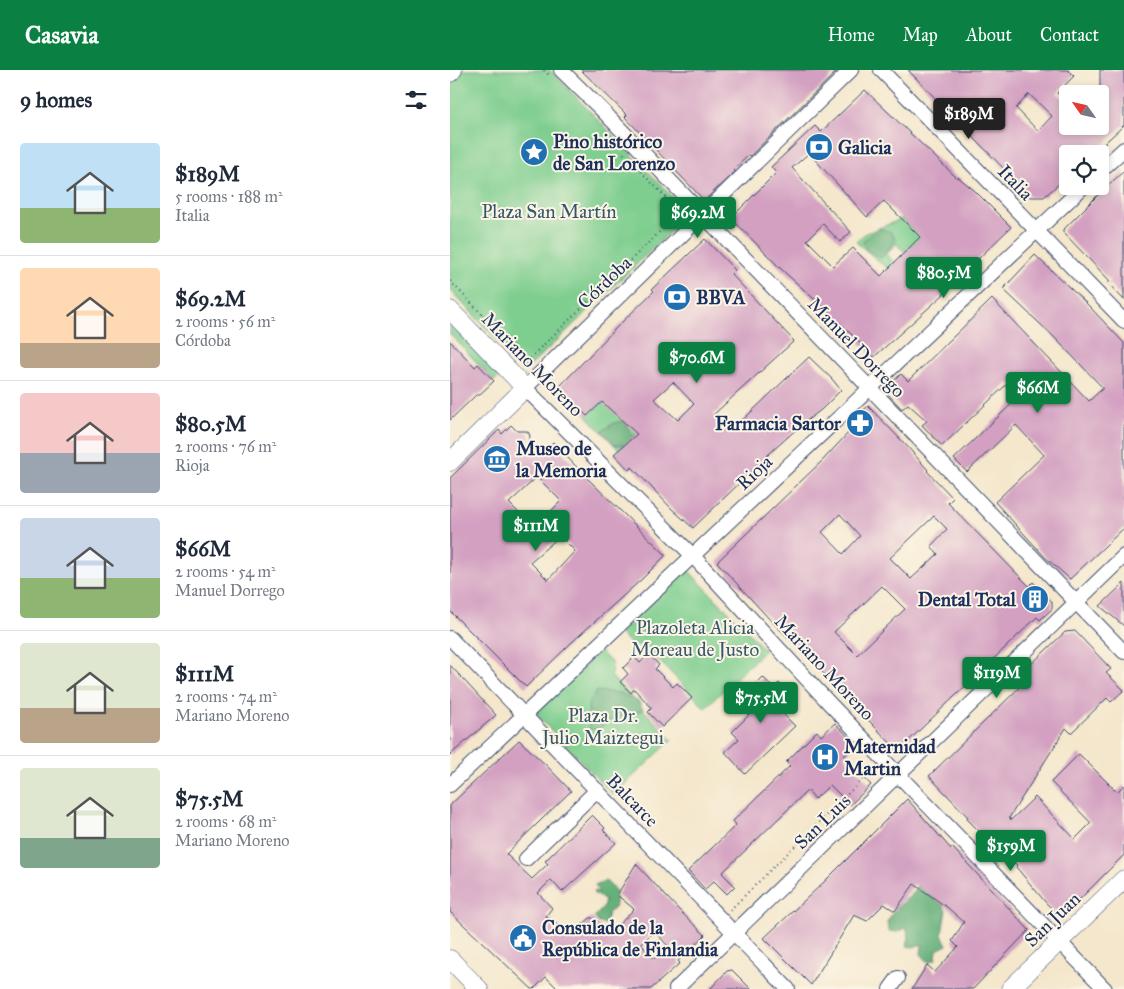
<!DOCTYPE html>
<meta charset="utf-8">
<style>
:root{--surface:#fff;--page:#f2f2f3;--text:#1f2937;--muted:#747a83;--line:#e0e1e3;--accent:#0b8043}
body{margin:0;font-family:"IM FELL Great Primer",serif;background:var(--page);color:var(--text);height:100vh;display:flex;flex-direction:column;font-size:19px;white-space:nowrap}
*{box-sizing:border-box;margin:0}
p{font-size:16px;color:var(--muted)}
.icon{flex:none;width:28px;height:28px;fill:none;stroke:currentColor;stroke-width:2;stroke-linecap:round;stroke-linejoin:round}
.map{position:relative;flex:1;overflow:hidden}
.sheet{display:flex;flex-direction:column;background:var(--surface);width:450px}
.sheet>*{flex:none}
.needle{width:32px;rotate:304deg}
.buttons{position:absolute;left:609px;top:15px;display:grid;gap:10px}
.buttons a{display:grid;place-items:center;width:50px;height:50px;border-radius:5px;background:var(--surface);box-shadow:0 2px 8px #0003;font-size:25px}
.price{position:absolute;translate:-50% -42px;padding:0 11px;border-radius:5px;background:var(--accent);color:#fff;font-size:16px;line-height:32px;filter:drop-shadow(0 1px 2px #0008)}
.price::after{content:'';position:absolute;left:50%;top:30px;width:15px;height:11px;margin-left:-8px;background:inherit;clip-path:polygon(0 0,100% 0,50% 100%)}
.price.current{background:#222;color:#fff}
ul{padding:0;list-style:none}
li{display:flex;align-items:center;gap:15px;height:125px;padding:0 20px}
li+li{border-top:1px solid var(--line)}
li span{display:grid;place-items:center;flex:none;width:140px;height:100px;border-radius:5px;color:#555}
li>.icon{margin-inline-start:auto}
span .icon{width:60px;height:60px;fill:#fffc;stroke-width:1}
li b{font-size:21px}
h2{display:flex;justify-content:space-between;align-items:center;height:60px;padding:0 20px;font-size:21px}
header{display:flex;align-items:center;gap:30px;box-sizing:border-box;height:70px;padding:0 25px;background:var(--accent);color:#fff}
header strong{font-size:24px}
nav{display:flex;gap:28px;margin-inline-start:auto;font-size:18px}
main{display:flex;flex:1;min-height:0}
.map>svg:first-child{display:block}
</style>
<header>
<strong>Casavia</strong>
<nav><a>Home</a><a>Map</a><a>About</a><a>Contact</a></nav>
</header>
<main>
<section class="sheet">
<h2>9 homes<svg class="icon" aria-label="filters" viewBox="0 0 24 24"><path d="M4 7h16M4 17h16"/><circle cx="9" cy="7" r="2"/><circle cx="15" cy="17" r="2"/></svg></h2>
<ul>
<li><span style="background:linear-gradient(#bfe0f5 65%,#8fb573 0)"><svg class="icon" aria-label="home" viewBox="0 0 24 24"><path d="M3 11l9-7 9 7M6 9v11h12V9"/></svg></span><div><b>$189M</b><p>5 rooms · 188 m²</p><p>Italia</p></div></li>
<li><span style="background:linear-gradient(#ffd9b3 75%,#b9a48a 0)"><svg class="icon" aria-label="home" viewBox="0 0 24 24"><path d="M3 11l9-7 9 7M6 9v11h12V9"/></svg></span><div><b>$69.2M</b><p>2 rooms · 56 m²</p><p>Córdoba</p></div></li>
<li><span style="background:linear-gradient(#f6c9c9 60%,#9aa5b1 0)"><svg class="icon" aria-label="home" viewBox="0 0 24 24"><path d="M3 11l9-7 9 7M6 9v11h12V9"/></svg></span><div><b>$80.5M</b><p>2 rooms · 76 m²</p><p>Rioja</p></div></li>
<li><span style="background:linear-gradient(#c9d6e8 60%,#8fb573 0)"><svg class="icon" aria-label="home" viewBox="0 0 24 24"><path d="M3 11l9-7 9 7M6 9v11h12V9"/></svg></span><div><b>$66M</b><p>2 rooms · 54 m²</p><p>Manuel Dorrego</p></div></li>
<li><span style="background:linear-gradient(#dfe7d0 65%,#b9a48a 0)"><svg class="icon" aria-label="home" viewBox="0 0 24 24"><path d="M3 11l9-7 9 7M6 9v11h12V9"/></svg></span><div><b>$111M</b><p>2 rooms · 74 m²</p><p>Mariano Moreno</p></div></li>
<li><span style="background:linear-gradient(#dfe7d0 70%,#7fa58c 0)"><svg class="icon" aria-label="home" viewBox="0 0 24 24"><path d="M3 11l9-7 9 7M6 9v11h12V9"/></svg></span><div><b>$75.5M</b><p>2 rooms · 68 m²</p><p>Mariano Moreno</p></div></li>
</ul>
</section>
<div class="map">
<svg width="674" height="919" viewBox="0 0 674 919">
<rect width="100%" height="100%" fill="#fcf5e5"/>
<filter id="ink" filterUnits="userSpaceOnUse"><feTurbulence type="fractalNoise" baseFrequency=".02" numOctaves="2"/><feDisplacementMap in="SourceGraphic" scale="10" xChannelSelector="R" yChannelSelector="G"/><feConvolveMatrix kernelMatrix="1 2 1 2 8 2 1 2 1" color-interpolation-filters="sRGB"/></filter>
<filter id="wash" filterUnits="userSpaceOnUse"><feTurbulence type="fractalNoise" baseFrequency=".0096" numOctaves="4" result="noise"/><feDisplacementMap in="SourceGraphic" scale="20" xChannelSelector="R" yChannelSelector="G"/><feGaussianBlur stdDeviation="1.12" result="paint"/><feColorMatrix in="noise" values="0 0 0 0 0 0 0 0 0 0 0 0 0 0 0 0 0 1.4 0 .05"/><feComposite in="paint" operator="in"/></filter>
<g filter="url(#wash)">
<rect width="100%" height="100%" fill="#f4e7cc"/>
<g fill="#7ece8f" stroke="#4c7e76">
<path d="M7,0H100L239,144L76,300L0,220V7Z"/>
<path d="M479,139L490,148L455,182L446,174L436,184L445,193L438,199L406,172L414,164L452,149L461,158Z"/>
<path d="M0,252L51,305L44,311L0,264Z"/>
<path d="M152,332L214,338L169,380L137,346Z"/>
<path d="M236,498L315,580L255,638L194,575H181L169,563Z"/>
<path d="M150,581L162,593L161,606L222,670L163,725L85,643Z"/>
</g>
<g fill="#66b17a" stroke="#40706c">
<path d="M429,158L441,162L445,169V172L431,188L416,180L413,171Z"/>
<path d="M173,351L184,367L175,375H165L152,361L164,353Z"/>
<path d="M147,621L170,623L189,632L193,640L161,650L149,659H139L138,633Z"/>
<path d="M484,802L476,822L493,835L496,840L492,864L497,875L487,880L486,889L478,892L471,884L472,874L463,877L456,876L459,867L456,858L448,862L439,861L437,852L443,842L460,826L471,811Z"/>
<path d="M154,811L157,812L166,821C164,827 166,833 164,839L158,843L155,854L149,853L144,847L153,838L155,830L143,823L145,821L149,822L145,815Z"/>
</g>
<g id="blocks">
<g fill="#d3a0c1" fill-rule="evenodd">
<path d="M131,0H388L300,86L299,85L284,99L285,101L256,129L254,130L223,98L175,47L177,45Z"/>
<path d="M458,0H618L624,6L607,23L618,32V56H650V0H674V55L643,84H618V106L594,127H580L562,107ZM579,24L602,46L588,61L566,38Z"/>
<path d="M415,20L507,108L508,107L524,120L561,157L493,223L494,224L424,287L384,247L330,198L281,148L326,103L321,97L365,56L371,62ZM359,83L417,147L434,131L470,167L431,206L403,178L383,196L357,170L373,154L390,172L401,162L342,98Z"/>
<path d="M674,101V230L658,213L660,211L612,161L654,119Z"/>
<path d="M255,169L285,200L281,204L344,271L263,345L280,362L359,287L382,309L391,320L372,339L350,356L320,383L297,406L243,458L222,439L182,397L179,400L164,384L187,364L152,332L137,346L109,317L168,256L204,221L202,219ZM223,312L244,334L228,350L204,329Z"/>
<path d="M585,185L638,235L674,273V458L620,509L596,488L545,432L594,385L566,355L517,402L504,389L571,325L559,312L492,376L472,355L477,351L458,334L452,339L434,320L451,304L458,311L542,229L639,331L653,318L604,267L553,219Z"/>
<path d="M0,271L25,297L28,294L44,311L28,326L27,324L0,350Z"/>
<path d="M418,336L455,374L478,400L477,401L503,428L498,433L579,516L583,512L602,532V539L590,550L587,547L448,681L358,587L323,553L267,492L373,390L400,361L396,357ZM390,444L410,466L393,484L372,462ZM484,446L497,459L481,476L488,484L461,509L440,488ZM432,516L455,539L407,585L384,562Z"/>
<path d="M61,355L67,361H76L79,363L80,367L78,371L91,384L103,372L135,406L216,485L192,509L121,573L76,617L0,541V408L49,360L52,364ZM87,407L111,431L84,458L59,433ZM110,466L125,481L98,510L80,492Z"/>
<path d="M674,513V556L650,536Z"/>
<path d="M625,561L661,599L656,603L674,620L661,632L657,628L621,663L616,658L559,748L561,750L585,727L625,769L641,753L601,712L629,684L667,722L674,715V785L616,843L609,845L597,834L566,797L567,795L540,772L517,749L518,747L479,706L581,606L575,600L615,562Z"/>
<path d="M199,584L209,595L205,599L223,617L227,613L242,628L212,657L198,642L202,638L184,619L181,623L170,612L178,604L173,598L184,587L190,593Z"/>
<path d="M0,595L46,645L0,685Z"/>
<path d="M313,607L323,618L329,613L347,633L334,645L345,656L295,704L275,682L289,669L282,662L300,644L288,631Z"/>
<path d="M385,653L406,675L394,686L421,715L400,735L380,715L365,729L358,720L272,803L285,816L277,824L264,811L255,819L238,801L286,755L283,751L340,696L336,692L367,661L371,666Z"/>
<path d="M69,670L97,696L121,721L56,784L82,809L98,794L95,791L142,745L155,758L153,760L166,773L112,822L101,810L88,823L102,838L96,846L120,866L141,847L158,866L184,839L167,825L186,794L228,839L255,865L228,891L230,893L201,919H108L96,907L84,919H82L0,842V735ZM204,861L218,876L204,889L191,874Z"/>
<path d="M457,729L501,779L502,777L579,860L523,919H462L477,895L485,902L508,877L502,871L514,852L498,838L464,814L445,841L434,834L417,851L404,845L361,915L314,868L373,813Z"/>
<path d="M282,900L301,919H260L277,901Z"/>
</g>
</g>
</g>
<g filter="url(#ink)">
<use href="#blocks" fill-opacity="0" stroke="#3c4b6e" stroke-width="1"/>
<g fill="none" stroke-linecap="round" stroke-linejoin="round">
<g stroke="#3c4b6e" stroke-width="16">
<g id="minor">
<path d="M111,0L151,39L674,582"/>
<path d="M401,0L75,318L242,485L380,634L655,919"/>
<path d="M431,0L674,251"/>
<path d="M650,101L674,79"/>
<path d="M0,568L338,919"/>
<path d="M0,715L634,116"/>
<path d="M76,789L147,720"/>
<path d="M226,919L674,486"/>
<path d="M440,919L448,908"/>
</g>
</g>
<g stroke="#3c4b6e" stroke-width="19">
<g id="major">
<path d="M0,3L3,0"/>
<path d="M0,240L75,318L0,392"/>
<path d="M0,889L29,919"/>
<path d="M560,919L674,809"/>
</g>
</g>
<g stroke="#3c4b6e" stroke-width="2" stroke-dasharray="1 4" stroke-linecap="butt">
<path d="M94,0L99,5"/>
<path d="M0,211L77,291L230,142L173,83"/>
<path d="M280,840L424,698"/>
</g>
<use href="#minor" stroke="#fff" stroke-width="14"/>
<use href="#major" stroke="#fff" stroke-width="18"/>
</g>
</g>
<defs>
<g id="bank-disc" transform="scale(1.4375)"><circle r="9.5" fill="#1f6fb2" stroke="#fcf5e5"/><path d="M-6-4H6V4H-6ZM0-2.3a2.3 2.3 0 1 0 0 4.6a2.3 2.3 0 1 0 0-4.6Z" fill="#fff"/></g>
<g id="sight-disc" transform="scale(1.4375)"><circle r="9.5" fill="#1f6fb2" stroke="#fcf5e5"/><path d="M0-6L1.8-2.2L6-1.7L2.9 1.2L3.7 5.4L0 3.3L-3.7 5.4L-2.9 1.2L-6-1.7L-1.8-2.2Z" fill="#fff"/></g>
<g id="pharmacy-disc" transform="scale(1.4375)"><circle r="9.5" fill="#1f6fb2" stroke="#fcf5e5"/><path d="M-2-6h4v4h4v4h-4v4h-4v-4h-4v-4h4Z" fill="#fff"/></g>
<g id="museum-disc" transform="scale(1.4375)"><circle r="9.5" fill="#1f6fb2" stroke="#fcf5e5"/><path d="M0-6L6-3V-2H-6V-3ZM-5-1h2V3h-2ZM-1-1h2V3h-2ZM3-1h2V3H3ZM-6 4H6V6H-6Z" fill="#fff"/></g>
<g id="building-disc" transform="scale(1.4375)"><circle r="9.5" fill="#1f6fb2" stroke="#fcf5e5"/><path d="M-4-6H4V6H1V3H-1V6H-4ZM-2.5-4.3h1.7v1.8h-1.7ZM.8-4.3h1.7v1.8H.8ZM-2.5-1h1.7V.8h-1.7ZM.8-1h1.7V.8H.8Z" fill="#fff"/></g>
<g id="hospital-disc" transform="scale(1.4375)"><circle r="9.5" fill="#1f6fb2" stroke="#fcf5e5"/><path d="M-5-5h3v3.5h4V-5h3V5h-3V1.5h-4V5h-3Z" fill="#fff"/></g>
<g id="civic-disc" transform="scale(1.4375)"><circle r="9.5" fill="#1f6fb2" stroke="#fcf5e5"/><path d="M-.6-6.5H3V-4.5H.6V-3L4-1V1h2V6H-6V1h2V-1L-.6-3ZM-1.2 2.5V6h2.4V2.5Z" fill="#fff"/></g>
</defs>
<g fill-rule="evenodd">
<use href="#bank-disc" x="369" y="77"/>
<use href="#sight-disc" x="84" y="82"/>
<use href="#bank-disc" x="227" y="227"/>
<use href="#pharmacy-disc" x="410" y="353"/>
<use href="#museum-disc" x="47" y="389"/>
<use href="#building-disc" x="585" y="529"/>
<use href="#hospital-disc" x="375" y="687"/>
<use href="#civic-disc" x="73" y="868"/>
</g>
<g text-anchor="middle" stroke-width="4" stroke-linejoin="round" paint-order="stroke">
<g font-size="19" font-weight="bold" fill="#1b2f5e" stroke="#fcf5e5" text-anchor="start">
<text x="103" y="78">Pino histórico<tspan x="103" dy="22">de San Lorenzo</tspan></text>
<text x="388" y="84">Galicia</text>
<text x="246" y="234">BBVA</text>
<text x="391" y="360" text-anchor="end">Farmacia Sartor</text>
<text x="66" y="385">Museo de<tspan x="66" dy="22">la Memoria</tspan></text>
<text x="566" y="536" text-anchor="end">Dental Total</text>
<text x="394" y="683">Maternidad<tspan x="394" dy="22">Martin</tspan></text>
<text x="92" y="864">Consulado de la<tspan x="92" dy="22">República de Finlandia</tspan></text>
</g>
<g font-size="19" fill="#1b2f5e" stroke="#fcf5e5">
<text transform="translate(566 112) rotate(46)" y="7">Italia</text>
<text transform="translate(154 212) rotate(-44)" y="7">Córdoba</text>
<text transform="translate(407 277) rotate(46)" y="7">Manuel Dorrego</text>
<text transform="translate(83 294) rotate(46)" y="7">Mariano Moreno</text>
<text transform="translate(304 402) rotate(-43)" y="7">Rioja</text>
<text transform="translate(375 597) rotate(47)" y="7">Mariano Moreno</text>
<text transform="translate(183 730) rotate(46)" y="7">Balcarce</text>
<text transform="translate(372 751) rotate(-44)" y="7">San Luis</text>
<text transform="translate(602 849) rotate(-44)" y="7">San Juan</text>
</g>
<g font-size="19" fill="#34576a" stroke="#fcf5e5">
<text x="99" y="148">Plaza San Martín</text>
<text x="245" y="564">Plazoleta Alicia<tspan x="245" dy="22">Moreau de Justo</tspan></text>
<text x="153" y="652">Plaza Dr.<tspan x="153" dy="22">Julio Maiztegui</tspan></text>
</g>
</g>
</svg>
<div class="buttons">
<a><svg class="needle" viewBox="-14 -14 28 28"><path d="M0-13l5 13h-10z" fill="#e53935"/><path d="M0 13l5-13h-10z" fill="#747a83"/></svg></a>
<a><svg class="icon" aria-label="locate" viewBox="0 0 24 24"><circle cx="12" cy="12" r="6"/><path d="M12 2v4M12 18v4M2 12h4M18 12h4"/></svg></a>
</div>
<b class="price current" style="left:519px;top:70px">$189M</b>
<b class="price" style="left:248px;top:169px">$69.2M</b>
<b class="price" style="left:494px;top:229px">$80.5M</b>
<b class="price" style="left:247px;top:314px">$70.6M</b>
<b class="price" style="left:588px;top:344px">$66M</b>
<b class="price" style="left:86px;top:482px">$111M</b>
<b class="price" style="left:547px;top:629px">$119M</b>
<b class="price" style="left:311px;top:654px">$75.5M</b>
<b class="price" style="left:561px;top:802px">$159M</b>
</div>
</main>
